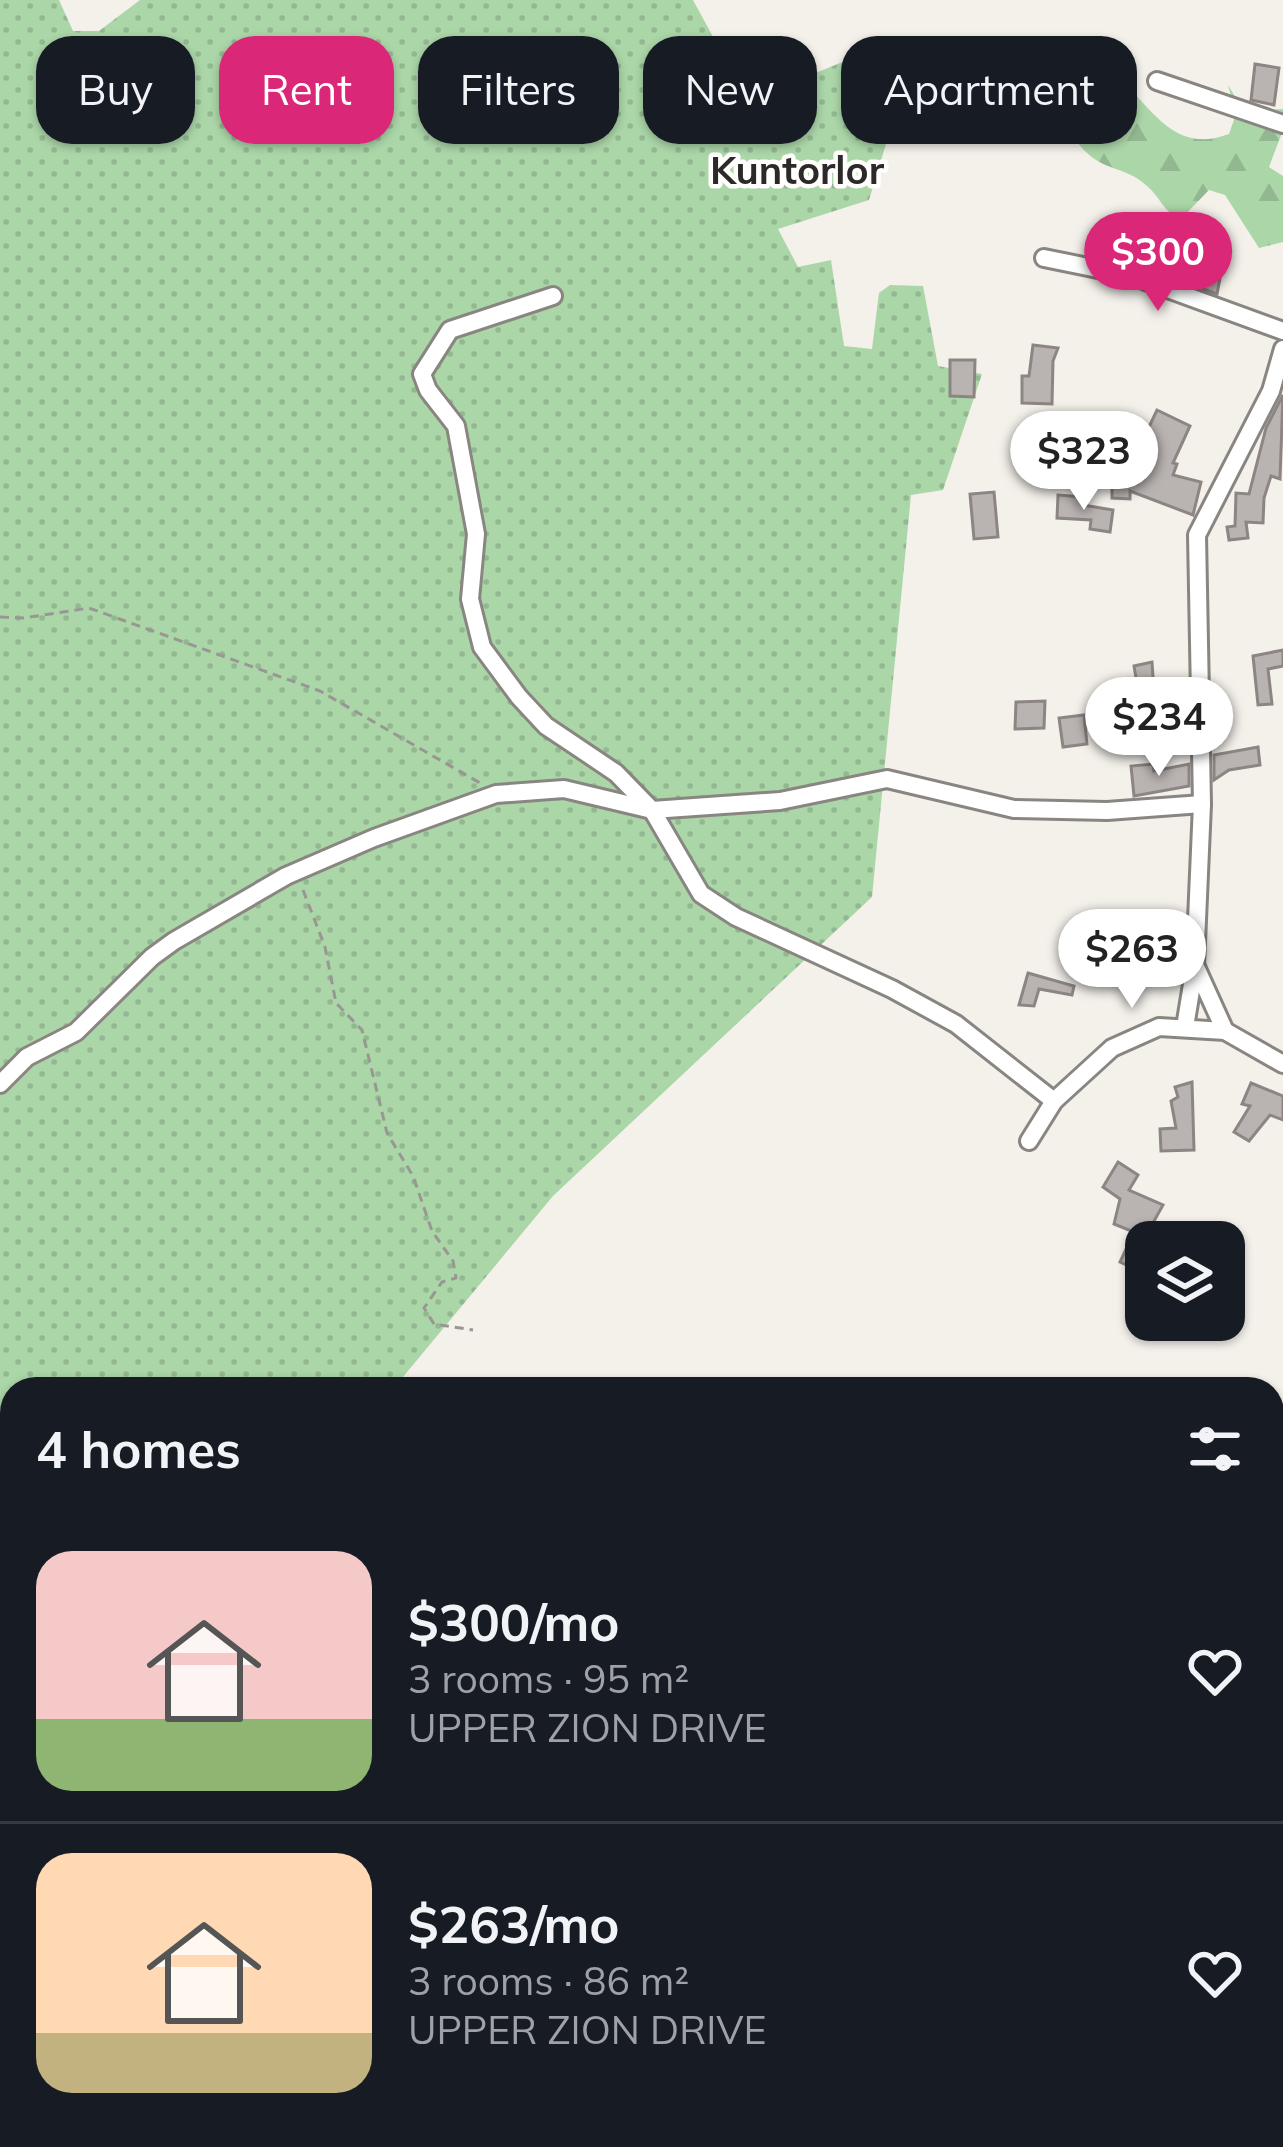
<!DOCTYPE html>
<meta charset="utf-8">
<style>
:root{--surface:#171b24;--page:#20242c;--text:#f1f3f6;--muted:#9ea1a6;--line:#363941;--accent:#db2777}
body{margin:0;font-family:Mulish,sans-serif;background:var(--page);color:var(--text);height:100vh;display:flex;flex-direction:column;font-size:45px;white-space:nowrap}
*{box-sizing:border-box;margin:0}
p{font-size:39px;color:var(--muted)}
.icon{flex:none;width:66px;height:66px;fill:none;stroke:currentColor;stroke-width:2;stroke-linecap:round;stroke-linejoin:round}
.map{position:relative;flex:1;overflow:hidden}
.sheet{position:absolute;left:0px;top:1377px;width:1284px;height:771px;display:flex;flex-direction:column;background:var(--surface);border-radius:36px 36px 0 0;box-shadow:0 3px 9px #0004}
.sheet>*{flex:none}
.top-card{position:absolute;left:36px;top:36px;width:1212px;height:108px;display:flex;gap:24px}
.fabs{position:absolute;left:1125px;top:1221px;display:grid;gap:24px}
.fabs a{display:grid;place-items:center;width:120px;height:120px;border-radius:24px;background:var(--surface);box-shadow:0 3px 9px #0004;font-size:60px}
.price{position:absolute;translate:-50% -102px;padding:0 27px;border-radius:42px;background:#fff;color:#222;font-size:39px;line-height:78px;filter:drop-shadow(0 3px 6px #0008)}
.price::after{content:'';position:absolute;left:50%;top:72px;width:36px;height:27px;margin-left:-18px;background:inherit;clip-path:polygon(0 0,100% 0,50% 100%)}
.price.active{background:var(--accent);color:#fff}
ul{padding:0;list-style:none}
li{display:flex;align-items:center;gap:36px;height:300px;padding:0 36px}
li+li{border-top:3px solid var(--line)}
li span{display:grid;place-items:center;flex:none;width:336px;height:240px;border-radius:36px;color:#555}
li>.icon{margin-inline-start:auto}
span .icon{width:144px;height:144px;fill:#fffc;stroke-width:1}
li b{font-size:51px}
h2{display:flex;justify-content:space-between;align-items:center;height:144px;padding:0 36px;font-size:51px}
.pill{padding:0 42px;border-radius:36px;background:var(--surface);box-shadow:0 3px 9px #0004;font-size:42px;line-height:108px}
.pill.active{background:var(--accent);color:#fff}
.map>svg:first-child{display:block}
</style>
<div class="map">
<svg width="1283" height="2147" viewBox="0 0 1283 2147">
<defs>
<pattern id="grass-dots" width="8" height="8" patternUnits="userSpaceOnUse" patternTransform="scale(3)"><rect width="8" height="8" fill="#abd6a8"/><path d="M2 2h.1M6 6h.1" fill="none" stroke="#93b891" stroke-width="1.8" stroke-linecap="round"/></pattern>
<pattern id="forest-firs" width="22" height="20" patternUnits="userSpaceOnUse" patternTransform="scale(3)"><rect width="22" height="20" fill="#abd6a8"/><path d="M5 1l3.5 6h-7zM16 11l3.5 6h-7z" fill="#93b891"/></pattern>
</defs>
<rect width="100%" height="100%" fill="#f4f1eb"/>
<path fill="url(#grass-dots)" d="M0,0H59L73,31H99L140,0H693L748,101L864,53L886,144L869,200L778,229L798,267L831,260L844,346L872,349L879,293L890,285L923,286L938,366L982,374L943,490L911,495L872,897L553,1196L393,1389H12V1584L0,1590Z"/>
<path fill="url(#forest-firs)" d="M1228,85L1239,103L1263,110L1283,109V130L1269,167L1283,176V242L1259,248L1225,195L1209,190L1181,219C1163,212 1161,198 1147,186C1122,163 1099,174 1075,139L1112,105L1134,93C1162,124 1184,151 1229,134L1236,114Z"/>
<g fill="#b9b3b1" stroke="#8c8584" stroke-width="3">
<path d="M1107,44L1131,61L1115,83L1092,67Z"/>
<path d="M1255,64L1279,68L1274,105L1251,100Z"/>
<path d="M1177,247L1198,253L1195,262L1222,268L1217,294L1168,276Z"/>
<path d="M1033,345L1058,348L1053,361L1052,404L1022,403V376H1029Z"/>
<path d="M950,360H975L974,397L950,396Z"/>
<path d="M1283,395L1280,479L1271,476L1264,498L1263,523L1246,522L1248,538L1229,540L1227,527L1235,526L1236,493L1249,494L1266,428Z"/>
<path d="M1157,410L1190,426L1173,463L1177,464L1173,475L1201,482L1193,515L1130,491V499L1112,498V473L1121,444L1139,448Z"/>
<path d="M994,492L998,537L974,539L970,494Z"/>
<path d="M1058,495L1084,497L1083,505L1113,510L1110,532L1090,529L1091,520L1057,518Z"/>
<path d="M1283,650V666L1268,669L1272,704L1258,705L1253,656Z"/>
<path d="M1152,662L1156,721L1137,723L1135,703L1140,702L1134,666Z"/>
<path d="M1045,701L1044,728L1015,729L1016,702Z"/>
<path d="M1084,715L1087,744L1063,747L1059,718Z"/>
<path d="M1258,747L1260,765L1229,770L1214,780V755Z"/>
<path d="M1153,764L1154,771L1189,764V786L1134,796L1131,766Z"/>
<path d="M1028,973L1074,986L1072,995L1039,989L1034,1006L1019,1005Z"/>
<path d="M1192,1082L1194,1150L1161,1151L1160,1129L1176,1128L1171,1101L1178,1097L1175,1087Z"/>
<path d="M1251,1083L1283,1096V1120L1270,1115L1249,1141L1234,1132L1250,1106L1242,1104Z"/>
<path d="M1118,1162L1138,1175L1129,1190L1163,1205L1129,1266L1120,1262L1134,1232L1114,1224L1120,1199L1103,1187Z"/>
</g>
<g fill="none" stroke-linecap="round" stroke-linejoin="round">
<g stroke="#898681" stroke-width="22">
<g id="minor">
<path d="M1157,81L1283,124"/>
<path d="M1044,258L1132,276L1283,331"/>
<path d="M553,296L450,330L422,374L428,390L456,426L476,534L470,599L482,647L519,697L546,726L616,773L652,810L701,894L736,917L892,989L956,1024L1054,1101"/>
<path d="M1196,967L1225,1031"/>
<path d="M1185,1027L1195,966L1202,804L1197,535L1271,391L1283,349"/>
<path d="M0,1084L27,1057L76,1032L152,957L174,941L286,876L374,838L496,794L564,789L652,810L780,801L887,779L1014,809L1107,811L1202,804"/>
<path d="M1029,1141L1054,1101L1112,1048L1159,1027L1225,1031L1283,1064"/>
<path d="M1272,1847L1283,1843"/>
<path d="M0,1860L12,1842"/>
</g>
</g>
<g stroke="#999793" stroke-width="3" stroke-dasharray="9 6" stroke-linecap="butt">
<path d="M0,617L24,618L89,608L320,691L480,783"/>
<path d="M303,890L325,947L336,1003L362,1030L387,1133L413,1176L432,1231L453,1261L456,1278L442,1282L424,1308L434,1324L473,1330"/>
</g>
<use href="#minor" stroke="#fff" stroke-width="16"/>
</g>
<g text-anchor="middle" stroke-width="9" stroke-linejoin="round" paint-order="stroke">
<g font-size="39" font-weight="bold" fill="#2b2a28" stroke="#fffefd">
<text x="797" y="184">Kuntorlor</text>
</g>
</g>
</svg>
<div class="fabs">
<a><svg class="icon" aria-label="layers" viewBox="0 0 24 24"><path d="M12 4l9 5-9 5-9-5zM3 14l9 5 9-5"/></svg></a>
</div>
<b class="price active" style="left:1158px;top:314px">$300</b>
<b class="price" style="left:1084px;top:513px">$323</b>
<b class="price" style="left:1159px;top:779px">$234</b>
<b class="price" style="left:1132px;top:1011px">$263</b>
<div class="top-card">
<a class="pill">Buy</a>
<a class="pill active">Rent</a>
<a class="pill">Filters</a>
<a class="pill">New</a>
<a class="pill">Apartment</a>
</div>
<section class="sheet">
<h2>4 homes<svg class="icon" aria-label="filters" viewBox="0 0 24 24"><path d="M4 7h16M4 17h16"/><circle cx="9" cy="7" r="2"/><circle cx="15" cy="17" r="2"/></svg></h2>
<ul>
<li><span style="background:linear-gradient(#f6c9c9 70%,#8fb573 0)"><svg class="icon" aria-label="home" viewBox="0 0 24 24"><path d="M3 11l9-7 9 7M6 9v11h12V9"/></svg></span><div><b>$300/mo</b><p>3 rooms · 95 m²</p><p>UPPER ZION DRIVE</p></div><svg class="icon" aria-label="heart" viewBox="0 0 24 24"><path d="M12 20l-8-8c-3-5 5-10 8-4 3-6 11-1 8 4z"/></svg></li>
<li><span style="background:linear-gradient(#ffd9b3 75%,#c2b280 0)"><svg class="icon" aria-label="home" viewBox="0 0 24 24"><path d="M3 11l9-7 9 7M6 9v11h12V9"/></svg></span><div><b>$263/mo</b><p>3 rooms · 86 m²</p><p>UPPER ZION DRIVE</p></div><svg class="icon" aria-label="heart" viewBox="0 0 24 24"><path d="M12 20l-8-8c-3-5 5-10 8-4 3-6 11-1 8 4z"/></svg></li>
</ul>
</section>
</div>
